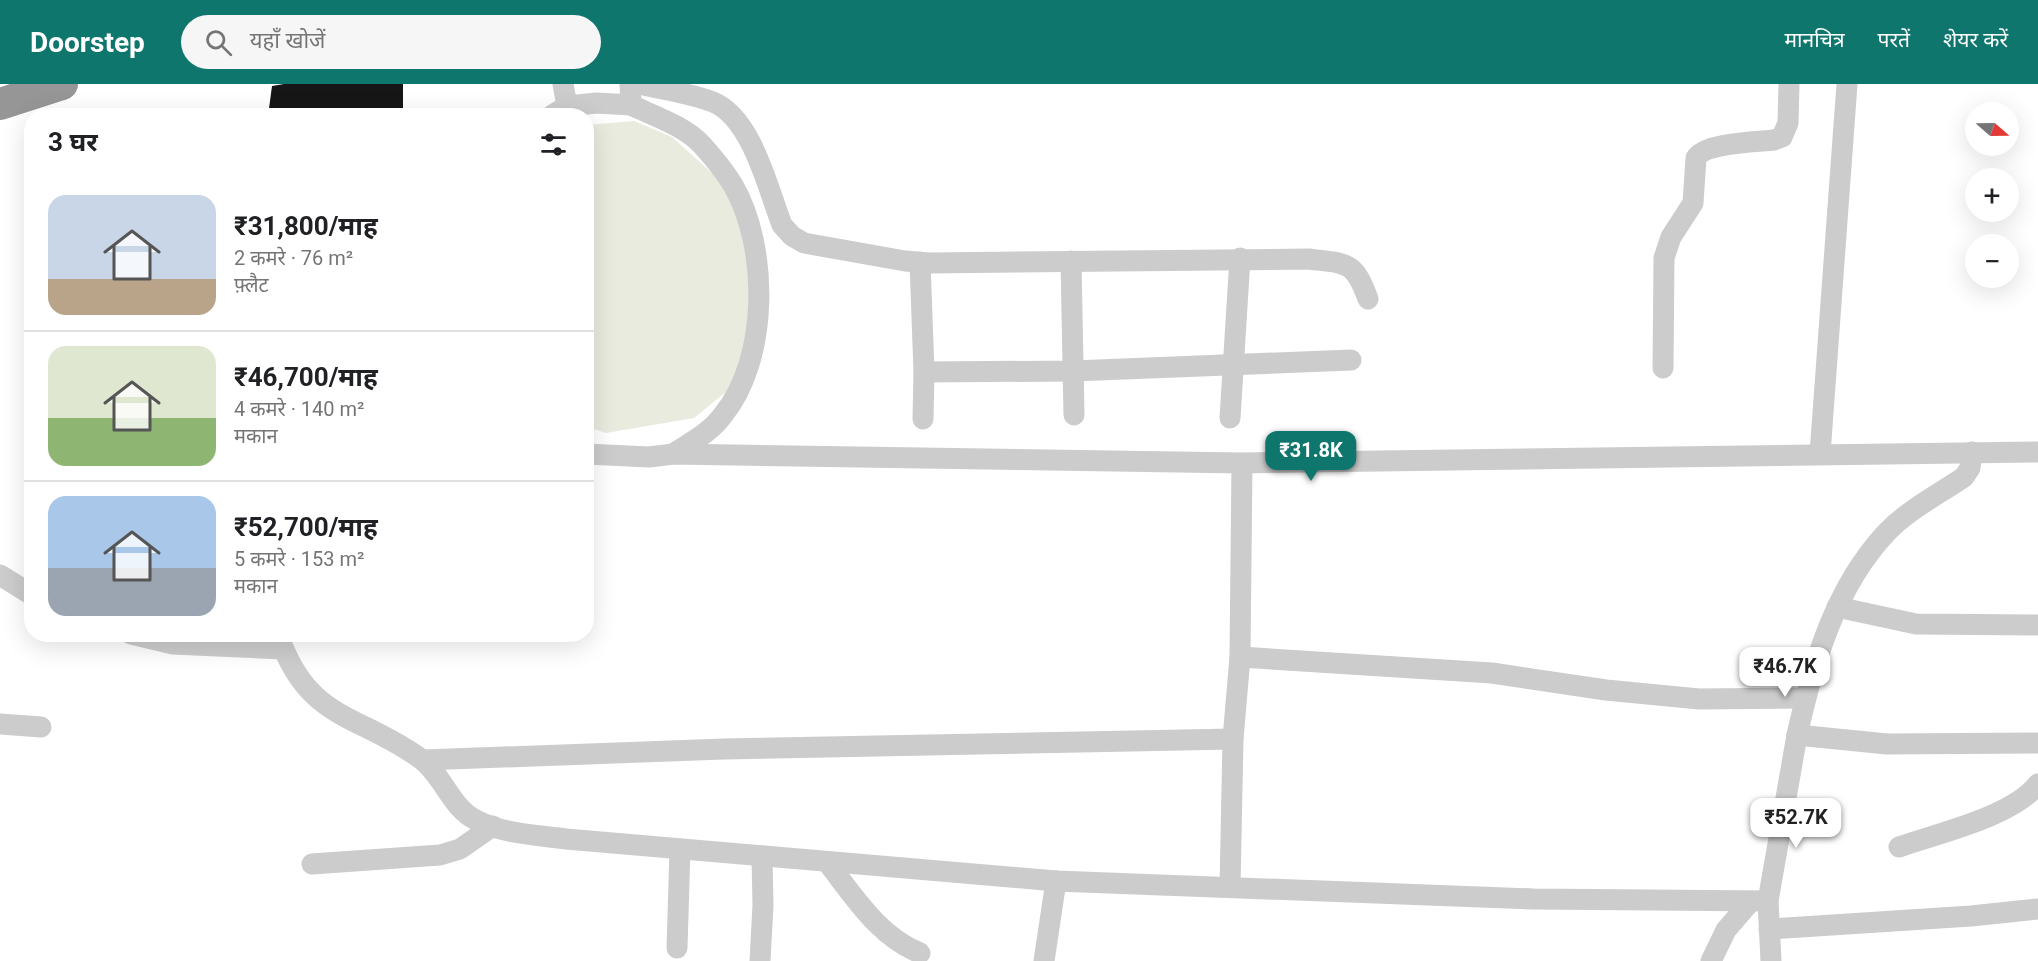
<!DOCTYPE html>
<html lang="hi">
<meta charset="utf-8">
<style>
:root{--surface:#fff;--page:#f6f6f6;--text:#202124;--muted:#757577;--line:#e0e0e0;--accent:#0f766e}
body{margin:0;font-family:Roboto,"Noto Sans Devanagari",sans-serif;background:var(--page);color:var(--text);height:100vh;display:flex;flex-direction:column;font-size:22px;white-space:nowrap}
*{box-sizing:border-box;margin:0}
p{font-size:20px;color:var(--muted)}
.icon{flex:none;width:33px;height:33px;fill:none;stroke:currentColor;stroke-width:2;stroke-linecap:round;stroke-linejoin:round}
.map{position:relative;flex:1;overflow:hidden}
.sheet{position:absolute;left:24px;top:24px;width:570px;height:534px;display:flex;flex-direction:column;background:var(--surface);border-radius:24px;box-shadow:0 6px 24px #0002}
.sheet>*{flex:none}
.needle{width:39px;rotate:110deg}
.controls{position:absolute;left:1965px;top:18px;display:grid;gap:12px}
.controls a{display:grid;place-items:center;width:54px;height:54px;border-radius:50%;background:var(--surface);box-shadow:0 6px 24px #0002;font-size:30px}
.price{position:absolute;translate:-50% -51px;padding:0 14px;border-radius:12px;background:#fff;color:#222;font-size:20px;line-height:39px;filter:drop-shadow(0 2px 3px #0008)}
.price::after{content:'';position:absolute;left:50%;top:36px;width:18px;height:14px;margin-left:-9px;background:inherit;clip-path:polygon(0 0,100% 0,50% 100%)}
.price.active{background:var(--accent);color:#fff}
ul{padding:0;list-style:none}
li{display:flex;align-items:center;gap:18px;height:150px;padding:0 24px}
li+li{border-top:2px solid var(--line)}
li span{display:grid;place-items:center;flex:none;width:168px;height:120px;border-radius:18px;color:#555}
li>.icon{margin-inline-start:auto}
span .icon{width:72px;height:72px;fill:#fffc;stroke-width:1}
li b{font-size:26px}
h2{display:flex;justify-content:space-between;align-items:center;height:72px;padding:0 24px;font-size:26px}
header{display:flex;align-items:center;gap:36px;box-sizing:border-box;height:84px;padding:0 30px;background:var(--accent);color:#fff}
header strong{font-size:28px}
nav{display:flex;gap:33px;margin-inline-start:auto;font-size:21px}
.search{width:420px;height:54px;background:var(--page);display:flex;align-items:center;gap:15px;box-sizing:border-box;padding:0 21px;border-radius:33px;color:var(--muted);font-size:22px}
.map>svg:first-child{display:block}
</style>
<header>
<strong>Doorstep</strong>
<div class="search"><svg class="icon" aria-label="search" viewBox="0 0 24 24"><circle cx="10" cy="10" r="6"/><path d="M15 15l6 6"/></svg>यहाँ खोजें</div>
<nav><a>मानचित्र</a><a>परतें</a><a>शेयर करें</a></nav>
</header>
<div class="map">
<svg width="2038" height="877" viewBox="0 0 2038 877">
<rect width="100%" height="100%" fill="#fff"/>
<path fill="#e8ebde" d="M634,37L672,53L724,100L739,140L754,192V237L733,302L694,334L606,349L587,343L586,41Z"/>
<path fill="#161616" d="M284,0H403V32H268L272,2Z"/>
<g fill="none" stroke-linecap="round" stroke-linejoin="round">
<g stroke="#ccc" stroke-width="21">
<path d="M630,0L631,21C654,32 685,42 702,61C713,73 725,88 733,101C769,163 769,275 723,331C710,349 691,358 673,370"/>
<path d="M640,0C664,6 690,9 713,18C752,34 768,105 782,141L792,152L804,159L905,177L929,179L1309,175C1347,180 1354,176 1368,215"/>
<path d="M567,22L597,19L631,21"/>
<path d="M551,32L567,22L563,0"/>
<path d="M1071,177L1074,331"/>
<path d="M920,178L924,288L923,335"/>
<path d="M1663,284L1664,174L1671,153L1693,119L1696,74C1704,59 1756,58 1774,56L1782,53L1788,39L1789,0"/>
<path d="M924,288L1073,287L1351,276"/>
<path d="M1230,334L1240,174"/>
<path d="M1972,368L1970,384L1964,393C1939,410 1908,426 1887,448C1835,503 1813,580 1797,651L1887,660L2038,659"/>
<path d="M586,370L649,373L673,370L1242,379L2038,368"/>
<path d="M1820,370L1847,0"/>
<path d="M0,491L32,511"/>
<path d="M1837,523L1916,540L2038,541"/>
<path d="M131,550L173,560L283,565"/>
<path d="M278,550C308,638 358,629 421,675C443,691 451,724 476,736C503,750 537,751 566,755L1056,797L1534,815L1768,817"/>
<path d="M1240,573L1492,589L1606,606L1699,615L1805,614"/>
<path d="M0,640L41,643"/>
<path d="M423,676L724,665L1233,655"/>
<path d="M1899,763C1938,749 2012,733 2038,700"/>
<path d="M827,778C854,812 878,852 920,869"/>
<path d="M312,780L440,771L460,765L493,742"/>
<path d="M1230,803L1233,655L1240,573L1242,379"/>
<path d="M1769,845L1971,832L2038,825"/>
<path d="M677,864L680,765"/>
<path d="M760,877L763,821L762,772"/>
<path d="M1044,877L1056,797"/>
<path d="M1711,877L1726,846L1751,817"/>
<path d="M1771,877L1768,817L1797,651"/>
</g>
<path stroke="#969696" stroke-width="32" d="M0,20L62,0"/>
</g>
</svg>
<div class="controls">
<a><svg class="needle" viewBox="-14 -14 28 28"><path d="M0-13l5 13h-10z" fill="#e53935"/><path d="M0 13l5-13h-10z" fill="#757577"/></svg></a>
<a>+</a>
<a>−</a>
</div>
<b class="price active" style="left:1311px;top:398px">₹31.8K</b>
<b class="price" style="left:1785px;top:614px">₹46.7K</b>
<b class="price" style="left:1796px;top:765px">₹52.7K</b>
<section class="sheet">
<h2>3 घर<svg class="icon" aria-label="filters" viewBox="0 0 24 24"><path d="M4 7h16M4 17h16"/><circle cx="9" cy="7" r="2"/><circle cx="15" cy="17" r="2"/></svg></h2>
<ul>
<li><span style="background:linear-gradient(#c9d6e8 70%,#b9a48a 0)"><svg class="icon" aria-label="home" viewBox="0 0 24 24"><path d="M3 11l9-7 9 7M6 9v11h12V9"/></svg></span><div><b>₹31,800/माह</b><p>2 कमरे · 76 m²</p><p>फ़्लैट</p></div></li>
<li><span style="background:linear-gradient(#dfe7d0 60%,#8fb573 0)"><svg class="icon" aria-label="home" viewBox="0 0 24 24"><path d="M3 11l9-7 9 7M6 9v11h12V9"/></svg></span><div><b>₹46,700/माह</b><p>4 कमरे · 140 m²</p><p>मकान</p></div></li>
<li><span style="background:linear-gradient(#a9c7e8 60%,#9aa5b1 0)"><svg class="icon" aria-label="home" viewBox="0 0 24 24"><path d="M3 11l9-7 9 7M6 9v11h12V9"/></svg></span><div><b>₹52,700/माह</b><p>5 कमरे · 153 m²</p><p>मकान</p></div></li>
</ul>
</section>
</div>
